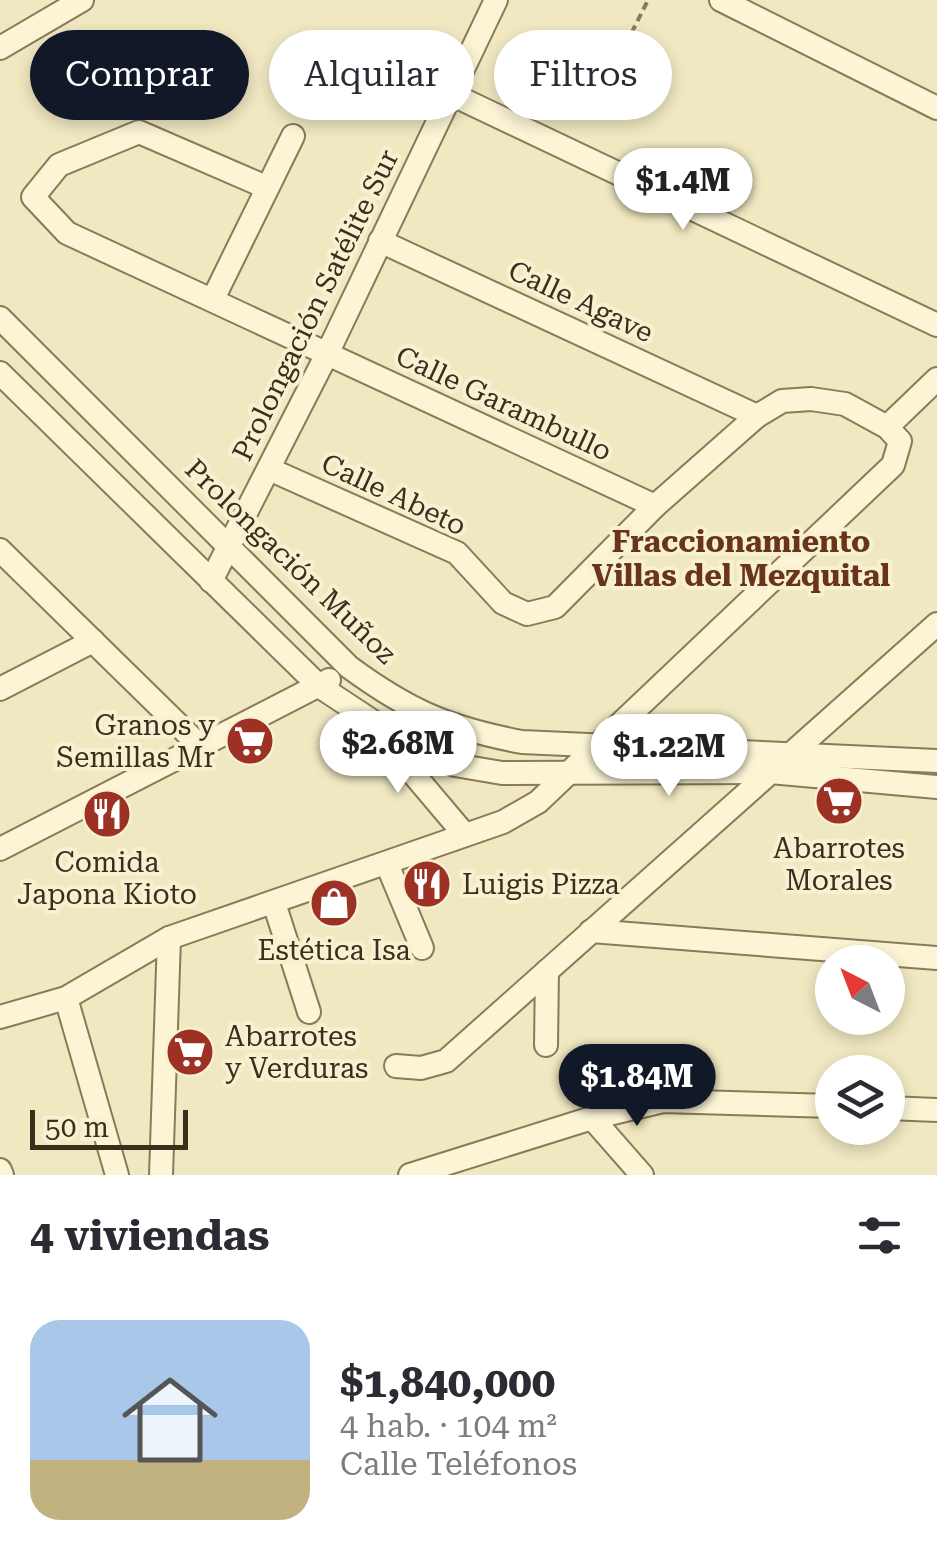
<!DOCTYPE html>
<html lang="es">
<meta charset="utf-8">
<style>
:root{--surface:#fff;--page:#f7f7f7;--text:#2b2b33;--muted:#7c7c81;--line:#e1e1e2;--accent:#111827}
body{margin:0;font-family:"Roboto Serif",serif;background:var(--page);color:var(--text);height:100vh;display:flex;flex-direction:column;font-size:38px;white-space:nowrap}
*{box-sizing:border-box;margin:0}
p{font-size:32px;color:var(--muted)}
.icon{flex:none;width:55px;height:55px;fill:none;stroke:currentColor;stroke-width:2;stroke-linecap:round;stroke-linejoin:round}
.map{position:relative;height:1175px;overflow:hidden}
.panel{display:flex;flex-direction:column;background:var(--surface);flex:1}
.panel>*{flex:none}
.banner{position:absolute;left:30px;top:30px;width:878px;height:90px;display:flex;gap:20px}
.needle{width:65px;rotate:318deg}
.tools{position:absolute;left:815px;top:945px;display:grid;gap:20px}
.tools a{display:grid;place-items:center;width:90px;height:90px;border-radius:50%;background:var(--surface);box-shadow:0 5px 15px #0003;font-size:50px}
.scale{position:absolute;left:30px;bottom:25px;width:158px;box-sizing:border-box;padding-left:10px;border:5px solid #3a2e1d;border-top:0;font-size:28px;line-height:35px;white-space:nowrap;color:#3a2e1d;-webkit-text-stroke:8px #f7f1d1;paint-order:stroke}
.price{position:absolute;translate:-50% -85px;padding:0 22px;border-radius:35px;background:#fff;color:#222;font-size:32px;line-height:65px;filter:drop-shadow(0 2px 5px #0008)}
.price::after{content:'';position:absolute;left:50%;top:60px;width:30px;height:22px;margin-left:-15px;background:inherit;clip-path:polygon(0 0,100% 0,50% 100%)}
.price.on{background:var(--accent);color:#fff}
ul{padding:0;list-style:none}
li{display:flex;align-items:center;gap:30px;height:250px;padding:0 30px}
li+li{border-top:2px solid var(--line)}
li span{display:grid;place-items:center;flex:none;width:280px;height:200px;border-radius:30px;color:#555}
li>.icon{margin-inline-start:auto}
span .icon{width:120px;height:120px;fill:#fffc;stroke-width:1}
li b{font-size:42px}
h2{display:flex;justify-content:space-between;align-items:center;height:120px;padding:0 30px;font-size:42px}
.tag{padding:0 35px;border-radius:45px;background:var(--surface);box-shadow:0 5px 15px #0003;font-size:35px;line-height:90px}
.tag.on{background:var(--accent);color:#fff}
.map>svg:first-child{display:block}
</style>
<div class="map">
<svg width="937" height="1175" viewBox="0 0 937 1175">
<rect width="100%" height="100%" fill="#f0e8c1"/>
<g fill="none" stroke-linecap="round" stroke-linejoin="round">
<g stroke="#8b7957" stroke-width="26">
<g id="minor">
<path d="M721,0L937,108"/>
<path d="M0,48L82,0"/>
<path d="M451,94L937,325"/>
<path d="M266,187L139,132L59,165L33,197L67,233L655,506"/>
<path d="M380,241L757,416"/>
<path d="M213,299L293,136"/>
<path d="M0,318L349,667C409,711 448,728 522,742L937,761"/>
<path d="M0,373L319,686L410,746L455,765L502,773L770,772L937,787"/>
<path d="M887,427L937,379"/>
<path d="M0,550L201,747"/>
<path d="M211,581L327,354L496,0"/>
<path d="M0,689L93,641"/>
<path d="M383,738L465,835"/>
<path d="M0,849L329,680"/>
<path d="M387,864L422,948"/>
<path d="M274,903L309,1012"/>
<path d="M591,931L937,958"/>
<path d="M66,998L117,1175"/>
<path d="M0,1017L66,998L169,938L503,822L538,802L893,465L900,441L887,427L845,404L811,399L782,401L757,416L655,506L555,607L527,614L503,603L457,553L269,469"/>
<path d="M546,1045L547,971"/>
<path d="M396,1066L421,1068L446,1061L937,624"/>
<path d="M888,1108L937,1110"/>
<path d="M592,1118L642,1175"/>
<path d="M0,1170L2,1175"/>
<path d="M161,1175L169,938"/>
<path d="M410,1175L592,1118L663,1101L832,1106"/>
</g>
</g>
<path stroke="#8b7957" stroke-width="4" stroke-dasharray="8 5" stroke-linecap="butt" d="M620,56L648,0"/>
<use href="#minor" stroke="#fbf4d5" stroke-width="22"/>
</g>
<defs>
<g id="supermarket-disc" transform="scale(2.5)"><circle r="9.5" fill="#9d3224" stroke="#f7f1d1"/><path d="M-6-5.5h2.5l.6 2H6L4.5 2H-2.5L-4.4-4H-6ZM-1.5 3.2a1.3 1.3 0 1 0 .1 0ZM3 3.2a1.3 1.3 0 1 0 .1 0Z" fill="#fff"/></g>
<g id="restaurant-disc" transform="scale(2.5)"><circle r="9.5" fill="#9d3224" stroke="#f7f1d1"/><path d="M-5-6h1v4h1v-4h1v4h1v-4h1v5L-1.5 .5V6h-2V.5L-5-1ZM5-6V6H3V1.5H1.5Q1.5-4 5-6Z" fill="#fff"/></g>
<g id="shop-disc" transform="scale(2.5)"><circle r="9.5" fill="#9d3224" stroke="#f7f1d1"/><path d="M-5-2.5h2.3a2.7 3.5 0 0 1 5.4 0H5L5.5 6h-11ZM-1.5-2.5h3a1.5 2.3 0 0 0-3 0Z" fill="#fff"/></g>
</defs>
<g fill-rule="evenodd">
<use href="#supermarket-disc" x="250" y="741"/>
<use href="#supermarket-disc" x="839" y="801"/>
<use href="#restaurant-disc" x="107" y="814"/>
<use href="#restaurant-disc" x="427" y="884"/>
<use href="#shop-disc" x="334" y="903"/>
<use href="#supermarket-disc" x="190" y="1052"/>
</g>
<g text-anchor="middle" stroke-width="8" stroke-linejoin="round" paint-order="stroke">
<g font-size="28" fill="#3a2e1d" stroke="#f7f1d1">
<text transform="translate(581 301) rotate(25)" y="10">Calle Agave</text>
<text transform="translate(315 305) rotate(-64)" y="10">Prolongación Satélite Sur</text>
<text transform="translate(504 403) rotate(25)" y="10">Calle Garambullo</text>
<text transform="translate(394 494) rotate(25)" y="10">Calle Abeto</text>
<text transform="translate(291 561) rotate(44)" y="10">Prolongación Muñoz</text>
</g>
<g font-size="28" fill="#3a2e1d" stroke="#f7f1d1">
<text x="215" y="735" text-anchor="end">Granos y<tspan x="215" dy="32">Semillas Mr</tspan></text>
<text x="839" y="858">Abarrotes<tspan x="839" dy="32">Morales</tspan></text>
<text x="107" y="872">Comida<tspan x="107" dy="32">Japona Kioto</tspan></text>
<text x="462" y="894" text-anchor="start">Luigis Pizza</text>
<text x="334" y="960">Estética Isa</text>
<text x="225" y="1046" text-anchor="start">Abarrotes<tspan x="225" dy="32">y Verduras</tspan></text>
</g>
<g font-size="30" font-weight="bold" fill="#693419" stroke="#f7f1d1">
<text x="741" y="552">Fraccionamiento<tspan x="741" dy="34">Villas del Mezquital</tspan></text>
</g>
</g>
</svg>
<div class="tools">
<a><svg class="needle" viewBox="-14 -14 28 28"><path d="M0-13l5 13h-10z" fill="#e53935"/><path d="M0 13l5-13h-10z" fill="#7c7c81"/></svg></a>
<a><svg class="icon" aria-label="layers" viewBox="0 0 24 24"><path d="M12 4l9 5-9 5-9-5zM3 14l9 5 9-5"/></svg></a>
</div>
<div class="scale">50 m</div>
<b class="price" style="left:683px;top:233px">$1.4M</b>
<b class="price" style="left:398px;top:796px">$2.68M</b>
<b class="price" style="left:669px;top:799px">$1.22M</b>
<b class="price on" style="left:637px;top:1129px">$1.84M</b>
<div class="banner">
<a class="tag on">Comprar</a>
<a class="tag">Alquilar</a>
<a class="tag">Filtros</a>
</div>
</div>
<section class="panel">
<h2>4 viviendas<svg class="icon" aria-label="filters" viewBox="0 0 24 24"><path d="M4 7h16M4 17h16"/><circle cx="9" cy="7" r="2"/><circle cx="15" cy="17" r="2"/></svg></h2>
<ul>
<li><span style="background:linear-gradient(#a9c7e8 70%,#c2b280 0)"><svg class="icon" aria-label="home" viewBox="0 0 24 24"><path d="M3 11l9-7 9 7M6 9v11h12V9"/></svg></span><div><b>$1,840,000</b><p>4 hab. · 104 m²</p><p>Calle Teléfonos</p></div></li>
</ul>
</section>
